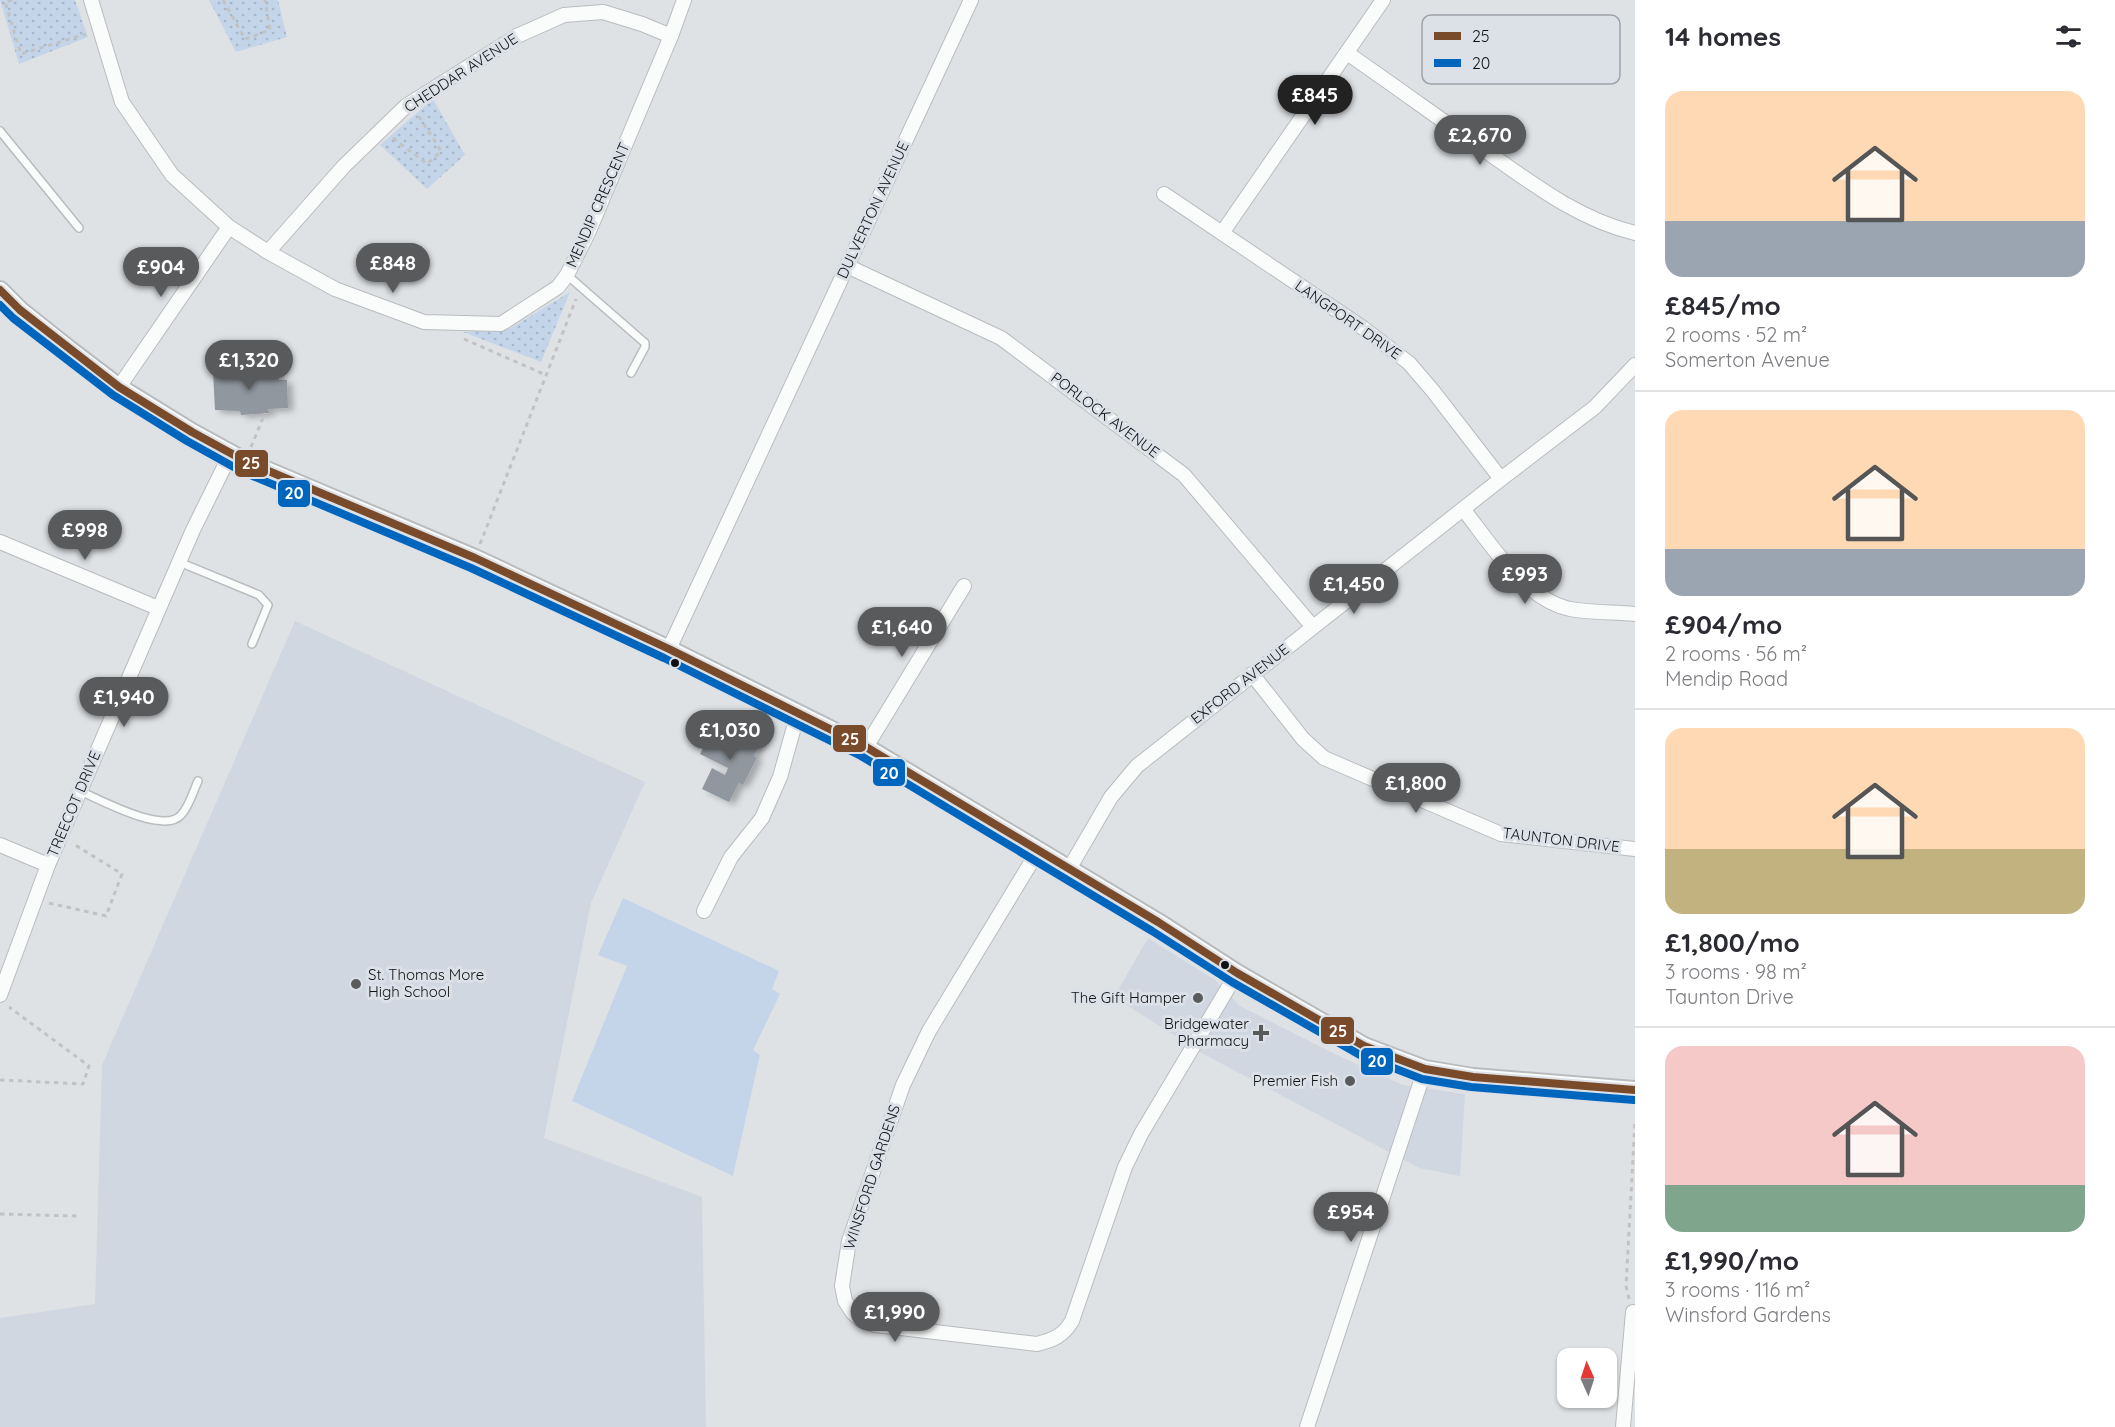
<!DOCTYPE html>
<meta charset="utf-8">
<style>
:root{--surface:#fff;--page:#f7f7f7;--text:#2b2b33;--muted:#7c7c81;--line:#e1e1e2;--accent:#585a5c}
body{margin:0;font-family:Quicksand,sans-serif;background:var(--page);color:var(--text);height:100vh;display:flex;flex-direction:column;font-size:22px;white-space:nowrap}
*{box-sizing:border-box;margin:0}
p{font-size:20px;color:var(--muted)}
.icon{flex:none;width:33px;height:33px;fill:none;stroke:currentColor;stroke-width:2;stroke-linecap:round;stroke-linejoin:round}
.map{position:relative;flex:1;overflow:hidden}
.details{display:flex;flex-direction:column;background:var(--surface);width:480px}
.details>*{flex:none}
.needle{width:39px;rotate:357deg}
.tools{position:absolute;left:1557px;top:1348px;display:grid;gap:12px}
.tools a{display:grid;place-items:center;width:60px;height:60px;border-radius:12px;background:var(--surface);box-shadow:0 2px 4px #0004;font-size:30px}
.price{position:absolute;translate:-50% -51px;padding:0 14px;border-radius:21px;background:var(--accent);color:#fff;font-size:20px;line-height:39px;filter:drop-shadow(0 2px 3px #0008)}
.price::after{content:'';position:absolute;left:50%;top:36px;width:18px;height:14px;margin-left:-9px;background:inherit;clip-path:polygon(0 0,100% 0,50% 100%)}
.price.selected{background:#222;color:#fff}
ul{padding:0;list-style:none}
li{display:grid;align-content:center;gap:12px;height:318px;padding:0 30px}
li+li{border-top:2px solid var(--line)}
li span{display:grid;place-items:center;height:186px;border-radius:18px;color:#555}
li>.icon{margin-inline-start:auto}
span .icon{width:108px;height:108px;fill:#fffc;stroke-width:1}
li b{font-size:26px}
h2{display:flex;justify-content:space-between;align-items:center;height:72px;padding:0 30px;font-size:26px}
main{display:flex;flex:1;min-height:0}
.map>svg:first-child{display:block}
</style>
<main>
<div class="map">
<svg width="1635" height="1427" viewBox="0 0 1635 1427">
<defs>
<pattern id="grass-dots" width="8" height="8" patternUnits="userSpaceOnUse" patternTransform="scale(1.5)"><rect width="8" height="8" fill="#c4d5ea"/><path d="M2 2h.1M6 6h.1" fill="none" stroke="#a7b6c8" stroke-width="1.8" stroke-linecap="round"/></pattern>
<filter id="shadow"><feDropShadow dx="5.5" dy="3" stdDeviation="3" flood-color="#0004"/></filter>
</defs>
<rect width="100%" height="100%" fill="#dfe2e5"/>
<g fill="#d1d7e0">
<path d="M295,621L645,782L591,903L544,1138L702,1197L706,1427H0V1318L95,1304L102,1065Z"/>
<path d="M1148,938L1215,980L1240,1006L1337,1055L1403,1085L1465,1094L1460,1176L1419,1168L1205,1055L1114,997Z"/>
</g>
<g fill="url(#grass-dots)">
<path d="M0,0H75L88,37L19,64Z"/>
<path d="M209,0H278L287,37L236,52Z"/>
<path d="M433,99L465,155L427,189L380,145Z"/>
<path d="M570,292L541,362L463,332L509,329Z"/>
</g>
<path fill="#c4d5ea" d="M623,898L779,971L772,989L780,994L753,1050L760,1055L733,1176L572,1101L627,966L598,955Z"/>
<g fill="#90979e" filter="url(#shadow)">
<path d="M237,366L238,370L263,369L264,374H278L279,380H287L288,408L268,409L269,413L241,415L240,411L215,410L213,371H231L230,367Z"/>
<path d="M739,727L762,738L754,756L757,758L743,785L739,783L729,802L702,789L712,768L725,775L728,768L700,754L713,729L733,739Z"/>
</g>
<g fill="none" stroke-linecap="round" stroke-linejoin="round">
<g stroke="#b9bcbe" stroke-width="10">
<g id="service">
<path d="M0,131L79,228"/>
<path d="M567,275L645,343V347L631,373"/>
<path d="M179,562L259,595L268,605L252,644"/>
<path d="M80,791C99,799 164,835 181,815C189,807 193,792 198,781"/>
</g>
</g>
<g stroke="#b9bcbe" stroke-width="16">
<g id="minor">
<path d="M91,0L122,102L172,175L229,227L268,252L335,289L424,322L501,324L558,287L567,275L589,231L671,36L684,0"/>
<path d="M1347,53C1392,84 1437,117 1483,149C1530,182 1577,219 1635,233"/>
<path d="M1164,194L1363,328L1409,363L1433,391L1501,479"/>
<path d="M1222,233L1383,0"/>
<path d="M268,252L344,166L406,106L517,36L564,15L603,12L642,24L671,36"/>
<path d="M847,266L1001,338L1184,475L1313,627"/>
<path d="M119,387L229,227"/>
<path d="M1463,509C1491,544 1524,599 1570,609C1591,613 1614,612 1635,614"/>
<path d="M0,542L158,608"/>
<path d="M669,649L971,0"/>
<path d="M1252,674L1303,739L1324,758L1501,834L1635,849"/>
<path d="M866,747L964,586"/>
<path d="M0,845L48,865"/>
<path d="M1038,851L929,1031L903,1085L849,1241L842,1286L845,1301L853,1313L861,1320L875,1325L1037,1344C1053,1340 1063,1336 1072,1321L1125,1167L1141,1134L1237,973"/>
<path d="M1069,869L1111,797L1137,766L1501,479L1595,407L1635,365"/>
<path d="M704,911L731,857L762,818L780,777L798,713"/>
<path d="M0,995L48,865L193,530L231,453"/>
<path d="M1307,1427L1425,1069"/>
<path d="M1623,1427L1633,1312"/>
</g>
</g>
<g stroke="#b9bcbe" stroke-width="20">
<path id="tertiary" d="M0,290L20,310L69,349L119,387L192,432L245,461L475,558L669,649L866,747L1158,922L1237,973L1364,1046L1425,1069L1473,1077L1635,1090"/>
</g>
<g stroke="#c2c2c3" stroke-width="3" stroke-dasharray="4.5 4.5" stroke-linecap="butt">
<path d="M12,0L5,2L21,54L86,34"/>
<path d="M223,0L245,39L270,30L265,0"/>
<path d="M393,138L427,164L441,151L418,115"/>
<path d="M464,339L546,375"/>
<path d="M251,447L265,413"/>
<path d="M480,544L576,299"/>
<path d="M49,903L106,916L122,874L72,843"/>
<path d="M0,1080L83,1084L89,1066L9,1007"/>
<path d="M0,1214L77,1216"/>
<path d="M1629,1299L1626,1286L1635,1122"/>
</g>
<use href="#service" stroke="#fafbfb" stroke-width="7"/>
<use href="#minor" stroke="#fafbfb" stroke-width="14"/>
<use href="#tertiary" stroke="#fafbfb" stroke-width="16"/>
<g stroke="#dce1e8" stroke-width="12">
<path id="bus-1" d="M0,290L20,310L119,387L192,432L245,461L475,558L669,649L866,747L1158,922L1237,973L1364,1046L1425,1069L1473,1077L1635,1090"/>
</g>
<g stroke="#dce1e8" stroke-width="12">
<path id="bus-2" d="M0,305L13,318L113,395L187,441L241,471L471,568L664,658L861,756L1152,931L1232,982L1360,1055L1422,1079L1471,1087L1634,1100"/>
</g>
<use href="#bus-1" stroke="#7a4b2a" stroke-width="8"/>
<use href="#bus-2" stroke="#0065bd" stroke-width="8"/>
</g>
<g fill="#0f1113" stroke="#dce1e8" stroke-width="2">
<circle cx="675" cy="663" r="5"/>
<circle cx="1225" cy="965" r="5"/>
</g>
<g fill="#585a5c" stroke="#dce1e8" stroke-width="2">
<circle cx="356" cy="984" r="6"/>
<circle cx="1198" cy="998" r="6"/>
<path d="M1258 1024h6v6h6v6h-6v6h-6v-6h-6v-6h6z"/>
<circle cx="1350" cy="1081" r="6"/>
</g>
<g text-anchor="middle" stroke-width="6" stroke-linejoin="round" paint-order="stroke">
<g font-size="15" fill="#0f1113" stroke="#dce1e8">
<text transform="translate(461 73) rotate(-33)" y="5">CHEDDAR AVENUE</text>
<text transform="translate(598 205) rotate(-66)" y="5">MENDIP CRESCENT</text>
<text transform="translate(873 210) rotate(-65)" y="5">DULVERTON AVENUE</text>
<text transform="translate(1348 320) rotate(35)" y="5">LANGPORT DRIVE</text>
<text transform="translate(1105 415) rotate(37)" y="5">PORLOCK AVENUE</text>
<text transform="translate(1240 684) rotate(-38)" y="5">EXFORD AVENUE</text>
<text transform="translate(74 804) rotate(-67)" y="5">TREECOT DRIVE</text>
<text transform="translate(1561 840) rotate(7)" y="5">TAUNTON DRIVE</text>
<text transform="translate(872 1177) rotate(-72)" y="5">WINSFORD GARDENS</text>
</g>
<g font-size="15" fill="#0f1113" stroke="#dce1e8" text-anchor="end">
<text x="368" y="980" text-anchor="start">St. Thomas More<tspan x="368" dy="17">High School</tspan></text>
<text x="1186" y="1003">The Gift Hamper</text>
<text x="1249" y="1029">Bridgewater<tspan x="1249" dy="17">Pharmacy</tspan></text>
<text x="1338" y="1086">Premier Fish</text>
</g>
</g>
<rect x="1422" y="15" width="198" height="69" rx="9" fill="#dce1e8" stroke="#9ea3a8" stroke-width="1.5"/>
<rect x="1434" y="32" width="27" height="8" fill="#7a4b2a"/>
<rect x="1434" y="59" width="27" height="8" fill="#0065bd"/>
<g font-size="16" fill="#0f1113">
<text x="1472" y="42">25</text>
<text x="1472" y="69">20</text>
</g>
<g stroke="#dce1e8" stroke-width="2">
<rect x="234" y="449" width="35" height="29" rx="6" fill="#7a4b2a"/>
<rect x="277" y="479" width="34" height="29" rx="6" fill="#0065bd"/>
<rect x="832" y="724" width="35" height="29" rx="6" fill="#7a4b2a"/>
<rect x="872" y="758" width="34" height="29" rx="6" fill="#0065bd"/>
<rect x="1320" y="1016" width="35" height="29" rx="6" fill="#7a4b2a"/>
<rect x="1360" y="1047" width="34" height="29" rx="6" fill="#0065bd"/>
</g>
<g font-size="16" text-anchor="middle" font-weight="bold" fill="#fff">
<text x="251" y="469">25</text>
<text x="294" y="499">20</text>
<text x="850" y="745">25</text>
<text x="889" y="779">20</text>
<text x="1338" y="1037">25</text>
<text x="1377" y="1067">20</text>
</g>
</svg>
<div class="tools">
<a><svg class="needle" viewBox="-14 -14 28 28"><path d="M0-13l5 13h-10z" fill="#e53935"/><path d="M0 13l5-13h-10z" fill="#7c7c81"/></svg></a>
</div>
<b class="price selected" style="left:1315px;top:126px">£845</b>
<b class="price" style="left:1480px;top:166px">£2,670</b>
<b class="price" style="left:393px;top:294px">£848</b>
<b class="price" style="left:161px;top:298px">£904</b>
<b class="price" style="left:249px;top:391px">£1,320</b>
<b class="price" style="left:85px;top:561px">£998</b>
<b class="price" style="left:1525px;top:605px">£993</b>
<b class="price" style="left:1354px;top:615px">£1,450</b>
<b class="price" style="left:902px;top:658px">£1,640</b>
<b class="price" style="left:124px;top:728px">£1,940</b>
<b class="price" style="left:730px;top:761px">£1,030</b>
<b class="price" style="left:1416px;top:814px">£1,800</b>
<b class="price" style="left:1351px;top:1243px">£954</b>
<b class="price" style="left:895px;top:1343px">£1,990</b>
</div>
<section class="details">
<h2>14 homes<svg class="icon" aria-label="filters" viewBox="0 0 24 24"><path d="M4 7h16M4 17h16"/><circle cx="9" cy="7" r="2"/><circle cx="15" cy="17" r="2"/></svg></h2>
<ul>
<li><span style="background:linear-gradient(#ffd9b3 70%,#9aa5b1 0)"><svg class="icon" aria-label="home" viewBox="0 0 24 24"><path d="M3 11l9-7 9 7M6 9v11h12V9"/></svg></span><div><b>£845/mo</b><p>2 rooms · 52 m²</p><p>Somerton Avenue</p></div></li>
<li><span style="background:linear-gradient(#ffd9b3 75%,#9aa5b1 0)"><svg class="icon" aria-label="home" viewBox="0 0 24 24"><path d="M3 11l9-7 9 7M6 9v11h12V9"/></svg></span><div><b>£904/mo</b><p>2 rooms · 56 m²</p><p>Mendip Road</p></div></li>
<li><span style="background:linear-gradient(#ffd9b3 65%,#c2b280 0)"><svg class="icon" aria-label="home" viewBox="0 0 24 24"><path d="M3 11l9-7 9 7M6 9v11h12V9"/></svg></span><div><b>£1,800/mo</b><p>3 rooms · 98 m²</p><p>Taunton Drive</p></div></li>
<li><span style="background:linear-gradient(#f6c9c9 75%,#7fa58c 0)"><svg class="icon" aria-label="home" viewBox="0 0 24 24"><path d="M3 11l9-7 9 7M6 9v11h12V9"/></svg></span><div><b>£1,990/mo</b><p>3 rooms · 116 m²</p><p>Winsford Gardens</p></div></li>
</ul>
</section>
</main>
